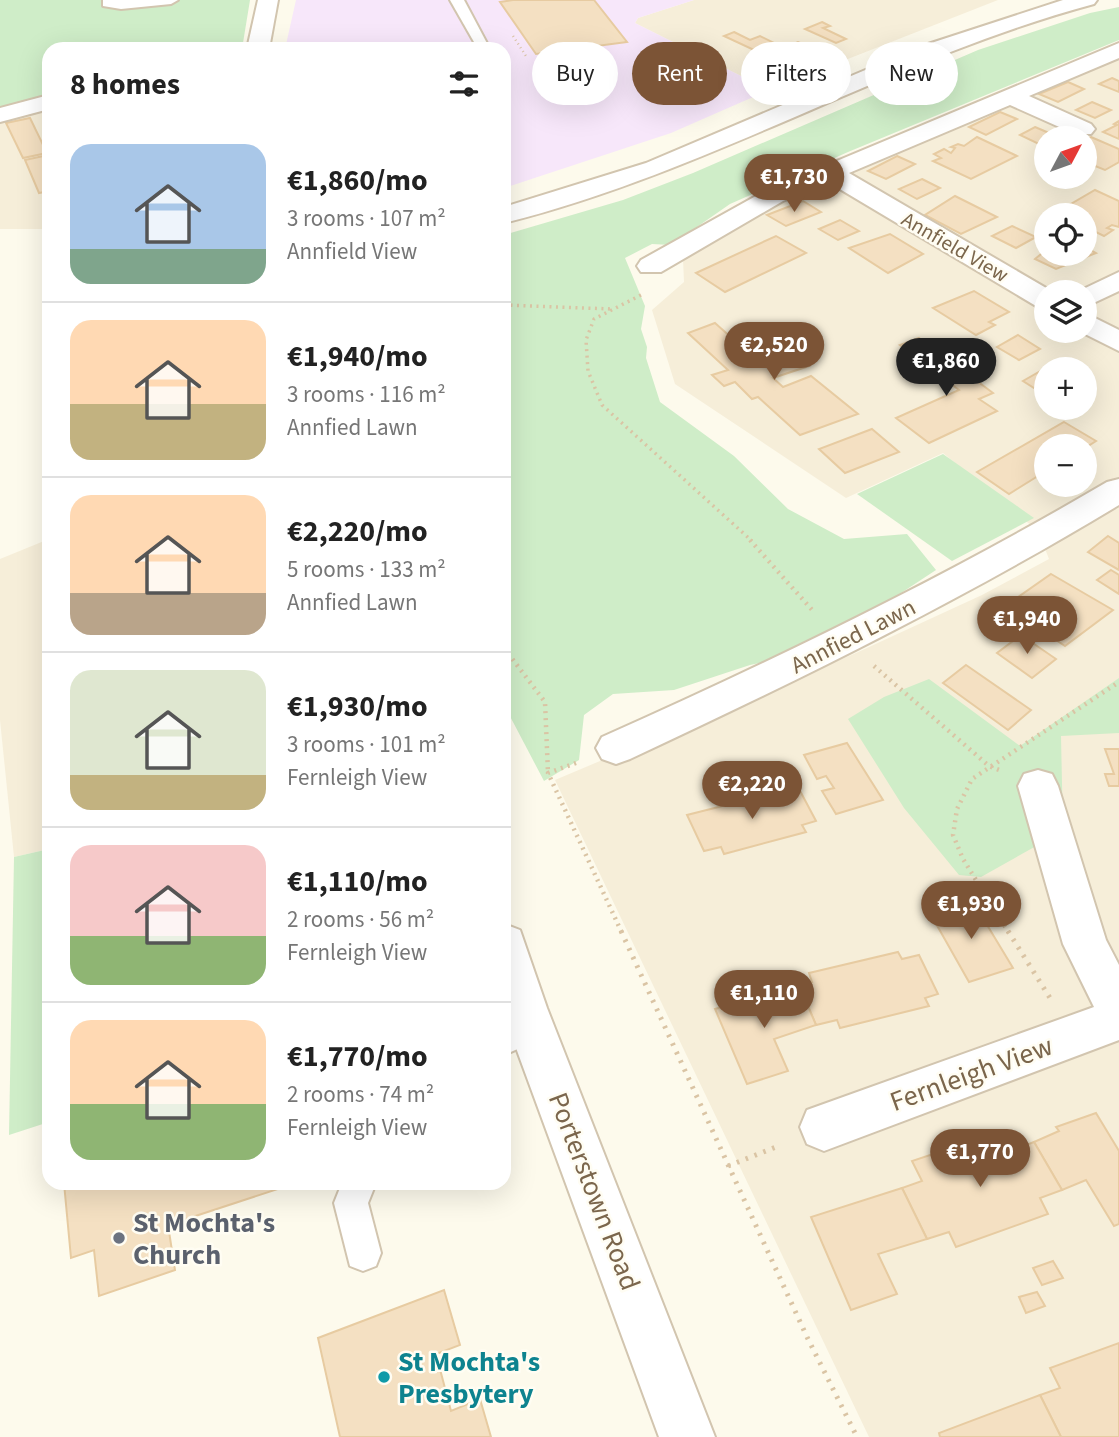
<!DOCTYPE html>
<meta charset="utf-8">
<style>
:root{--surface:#fff;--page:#f6f6f6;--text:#222;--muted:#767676;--line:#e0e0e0;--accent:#7c5436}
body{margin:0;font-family:"Source Sans 3",sans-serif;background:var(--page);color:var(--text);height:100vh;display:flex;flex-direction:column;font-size:26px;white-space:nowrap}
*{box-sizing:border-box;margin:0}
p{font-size:23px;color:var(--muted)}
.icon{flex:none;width:38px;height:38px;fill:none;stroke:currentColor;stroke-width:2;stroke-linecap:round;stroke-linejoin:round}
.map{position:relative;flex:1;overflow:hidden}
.panel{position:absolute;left:42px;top:42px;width:469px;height:1148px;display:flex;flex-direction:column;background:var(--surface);border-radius:21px;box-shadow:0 7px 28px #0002}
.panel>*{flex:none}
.top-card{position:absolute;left:532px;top:42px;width:481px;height:63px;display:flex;gap:14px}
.needle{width:46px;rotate:49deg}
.buttons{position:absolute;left:1034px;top:126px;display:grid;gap:14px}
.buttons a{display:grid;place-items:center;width:63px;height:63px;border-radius:50%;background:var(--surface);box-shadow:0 7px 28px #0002;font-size:35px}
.price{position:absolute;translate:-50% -60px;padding:0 16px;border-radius:24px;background:var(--accent);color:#fff;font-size:23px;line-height:46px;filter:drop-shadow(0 2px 4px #0008)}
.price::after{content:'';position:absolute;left:50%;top:42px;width:21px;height:16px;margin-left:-10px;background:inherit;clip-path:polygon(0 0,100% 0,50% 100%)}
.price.selected{background:#222;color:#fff}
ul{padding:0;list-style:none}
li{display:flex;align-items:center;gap:21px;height:175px;padding:0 28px}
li+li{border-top:2px solid var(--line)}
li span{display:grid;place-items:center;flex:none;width:196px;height:140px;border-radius:21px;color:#555}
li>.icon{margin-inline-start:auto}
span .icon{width:84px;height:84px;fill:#fffc;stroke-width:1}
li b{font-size:30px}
h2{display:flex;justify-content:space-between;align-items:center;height:84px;padding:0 28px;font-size:30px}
.pill{padding:0 24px;border-radius:32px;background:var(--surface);box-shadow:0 7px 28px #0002;font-size:24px;line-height:63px}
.pill.selected{background:var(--accent);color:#fff}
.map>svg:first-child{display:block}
</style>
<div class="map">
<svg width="1119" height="1437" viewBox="0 0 1119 1437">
<rect width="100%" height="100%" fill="#fdfaec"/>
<g fill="#f6eed9" fill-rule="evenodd">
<path d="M694,0H998L769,90L635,23L638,18Z"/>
<path d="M1119,59V1437H869L555,780L856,653L982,595L1049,559L1038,531L943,453L846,498L675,384L652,310L684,282L683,259L770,208ZM1046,138H1085V177H1046ZM1046,215H1085V254H1046ZM1046,292H1085V331H1046ZM1046,369H1085V408H1046ZM1046,446H1085V485H1046Z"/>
<path d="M49,110V229H0V122Z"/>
<path d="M49,539V849L14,857L0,720V559Z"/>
</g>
<path fill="#f7e7fa" d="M296,0H694L638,18L635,23L769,90L671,133L504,188V49H285Z"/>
<g fill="#cfedc8">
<path d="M0,0H250L242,49H49V97L0,109Z"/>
<path d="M1119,7V40L848,152L730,204L671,245L652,244L625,258L645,306L641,329L647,347L646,358L660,402L734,456L788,509L844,539L907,534L936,570L813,651L750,665L674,690L613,694L584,715L579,760L544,781L504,705V235L623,200L693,173L978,50L1090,13Z"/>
<path d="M943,454L1034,518L952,561L857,494Z"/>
<path d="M1119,678V733L1061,736L1063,831L981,877L959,875L904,808L848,719L884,697L929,679L1020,746Z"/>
<path d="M49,849V1122L9,1135L14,857Z"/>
</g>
<g fill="#f4e0c2" stroke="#e7cba1" stroke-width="2">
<path d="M513,0H594L627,42L536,54L500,2Z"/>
<path d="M822,22L830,26L823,28L846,39L836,43L805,29Z"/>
<path d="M734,32L750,40L760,36L784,48L798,42L816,50L768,70L749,61L765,55L724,36Z"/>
<path d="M1112,78L1119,81V92L1099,84Z"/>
<path d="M1068,82L1084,89L1058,102L1039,94Z"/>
<path d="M1092,102L1111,110L1095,118L1076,110Z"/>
<path d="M1000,112L1017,119L986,135L969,127Z"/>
<path d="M30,118L47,153L23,158L6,123Z"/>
<path d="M1119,121V139L1103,132L1117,125L1114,124Z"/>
<path d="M1035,127L1056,136L1046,138L1041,145L1020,135Z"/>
<path d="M977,137L1017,156L971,179L933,161L941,158L934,154L944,149L951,153L955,148L951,147L958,144L964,146Z"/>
<path d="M1091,137L1119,149V162L1105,170L1085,162V140Z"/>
<path d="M48,155L49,191L39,193L25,160Z"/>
<path d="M897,156L915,164L886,179L868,171Z"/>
<path d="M922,179L940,188L917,199L899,189Z"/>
<path d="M1095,190L1119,201V227L1112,225L1107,228L1113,230L1104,236L1096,232L1085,236V215H1052Z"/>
<path d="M955,196L997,217L961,234L925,215Z"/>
<path d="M803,201L821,212L786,226L767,215Z"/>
<path d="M840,220L859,231L838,240L819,229Z"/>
<path d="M1012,226L1036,237L1016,248L992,236Z"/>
<path d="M890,234L923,254L888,273L849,248Z"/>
<path d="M776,236L806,253L725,292L696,273Z"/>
<path d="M1085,247L1096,253L1056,269L1035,259L1046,250V254H1085Z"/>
<path d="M974,291L1009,312L989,322L995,325L976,335L933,308Z"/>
<path d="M715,323L752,356L785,345L809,366L773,378L783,387L811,376L858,414L800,435L758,397L752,399L735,382L724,386L712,375L728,370L688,333Z"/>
<path d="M1018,335L1040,349L1019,360L997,347Z"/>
<path d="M919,338L993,393L979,399L997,411L929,443L896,418L959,390L900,345Z"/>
<path d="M1060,360L1076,369H1046L1045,395L1023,381Z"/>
<path d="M1064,422L1096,441L1085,448L1046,446V471L1009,494L977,472Z"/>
<path d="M872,429L899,452L845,473L819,449Z"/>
<path d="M1108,536L1119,543V570L1088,552Z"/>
<path d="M1111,570L1119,575V594L1097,580Z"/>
<path d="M1051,574L1113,610L1065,646L1041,630L1046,626L1011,602Z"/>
<path d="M1021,635L1056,659L1032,678L997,653Z"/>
<path d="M966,665L1031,710L1008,730L943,683Z"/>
<path d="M847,743L883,800L836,814L822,791L834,788L826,776L817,779L804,755Z"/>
<path d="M1105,749H1119V786H1109L1105,774H1114Z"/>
<path d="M798,787L816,821L802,825L806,832L724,854L721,847L704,851L687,815Z"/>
<path d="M972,900L1013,968L969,982L930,913Z"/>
<path d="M898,952L902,959L919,955L938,994L925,998L929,1006L840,1028L837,1020L816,1025L799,985L812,982L809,973Z"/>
<path d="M799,985L816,1025L774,1039L788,1071L747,1084L715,1009Z"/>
<path d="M1096,1113L1119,1151V1224L1114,1226L1086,1180L1062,1190L1034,1142L1059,1131L1056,1127Z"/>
<path d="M1002,1131L1013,1150L1034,1142L1062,1190L1040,1198L1048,1214L956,1247L949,1232L927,1239L902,1188L922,1181L912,1161Z"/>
<path d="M64,1183H296L168,1225L175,1270L99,1296L94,1250L71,1258Z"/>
<path d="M902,1188L927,1239L878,1254L897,1294L851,1310L811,1217Z"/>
<path d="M1053,1261L1063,1278L1042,1285L1033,1268Z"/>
<path d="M444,1290L460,1345L436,1354L451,1411L480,1399L491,1437H340L318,1338Z"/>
<path d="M1037,1292L1045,1306L1026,1313L1019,1297Z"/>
<path d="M1119,1343V1437H1061L1040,1395L1060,1388L1050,1368Z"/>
<path d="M1040,1395L1061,1437H940L939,1433Z"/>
</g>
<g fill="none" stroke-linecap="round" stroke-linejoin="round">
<g stroke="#d2c5af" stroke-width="4">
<g id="service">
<path d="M103,0H178L171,4L121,9L103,6Z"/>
<path d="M450,0H464L490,49H478Z"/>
<path d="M531,1013L542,1018L547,1028L542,1038L504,1055V1025Z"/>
<path d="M342,1183H376L368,1203L381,1253L376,1266L363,1271L350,1266L334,1203Z"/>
</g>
</g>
<g stroke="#d2c5af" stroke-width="4">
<g id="minor">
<path d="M1119,43V58L1029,96L1091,124L1095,129L1091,134H1075L1010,105L849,173L1053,292H1046V308L1036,306L828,182L783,201L661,272H641L637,266L641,260L765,191Z"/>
<path d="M49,95V109L0,122V108Z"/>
<path d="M1119,272V291L1085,307V292H1077Z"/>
<path d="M1085,313L1119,330V351L1079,331H1085Z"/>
<path d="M1119,479V505C962,600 797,681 630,759L616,764L602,759L596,748L602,737C775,660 944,578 1107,482Z"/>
<path d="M1038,770L1052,774L1058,786L1106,940L1119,965V1040L824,1151L807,1144L800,1127L807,1110L1094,1007L1063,944L1018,786L1024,774Z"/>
</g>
</g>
<g stroke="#d2c5af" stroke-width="4">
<g id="tertiary">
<path d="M258,0H278L269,49H247Z"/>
<path d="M1063,0H1097L1094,4C890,59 709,172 504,223V207L646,163L922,46Z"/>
<path d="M504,924L520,930L547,1008L715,1437H659L504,1015Z"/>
</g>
</g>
<path stroke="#dac4a4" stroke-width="2.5" stroke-dasharray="1 3.5" stroke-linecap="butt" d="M513,36L526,56"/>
<g stroke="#dac4a4" stroke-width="3.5" stroke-dasharray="2 4.5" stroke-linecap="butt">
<path d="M641,295L594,319L586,340L588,371L602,405L752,541"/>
<path d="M504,305L612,309"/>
<path d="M504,524V531"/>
</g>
<g stroke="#dac4a4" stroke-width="4.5" stroke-dasharray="2 5" stroke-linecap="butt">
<path d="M750,540L813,611"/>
<path d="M504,648L545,702L548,773"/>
<path d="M874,666L989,766L999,770"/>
<path d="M576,763L548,773L622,933"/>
<path d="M1009,933L963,859L953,835L957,809L972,779L1119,682"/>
</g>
<g stroke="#dac4a4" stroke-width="5" stroke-dasharray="2.5 7" stroke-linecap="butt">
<path d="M621,931L807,1337L857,1437"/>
<path d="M1008,931L1050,998"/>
<path d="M728,1166L781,1145"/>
</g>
<use href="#service" fill="#fff" fill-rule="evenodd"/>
<use href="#minor" fill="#fff" fill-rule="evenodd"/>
<use href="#tertiary" fill="#fff" fill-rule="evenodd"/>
</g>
<circle fill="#6b7280" stroke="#fffdf3" stroke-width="2.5" cx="119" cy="1238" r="7"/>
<circle fill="#0f9aa8" stroke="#fffdf3" stroke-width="2.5" cx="384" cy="1377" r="7"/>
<g text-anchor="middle" stroke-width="5" stroke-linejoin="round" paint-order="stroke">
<g font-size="21" fill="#7b664c" stroke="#fffdf3">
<text transform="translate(955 247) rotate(30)" y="7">Annfield View</text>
</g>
<g font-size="24" fill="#7b664c" stroke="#fffdf3">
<text transform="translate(853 636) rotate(-27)" y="8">Annfied Lawn</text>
</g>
<g font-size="28" fill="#7b664c" stroke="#fffdf3">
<text transform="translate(971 1073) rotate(-20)" y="10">Fernleigh View</text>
<text transform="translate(595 1191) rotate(69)" y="10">Porterstown Road</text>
</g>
<g font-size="28" font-weight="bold" fill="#5b616d" stroke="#fffdf3" text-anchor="start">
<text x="133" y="1232">St Mochta's<tspan x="133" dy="32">Church</tspan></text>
</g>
<g font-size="28" font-weight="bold" fill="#0d838f" stroke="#fffdf3" text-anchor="start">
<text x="398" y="1371">St Mochta's<tspan x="398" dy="32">Presbytery</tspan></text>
</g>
</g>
</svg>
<div class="buttons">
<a><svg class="needle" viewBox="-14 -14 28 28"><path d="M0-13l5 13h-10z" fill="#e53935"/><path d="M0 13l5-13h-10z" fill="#767676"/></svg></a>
<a><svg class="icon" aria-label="locate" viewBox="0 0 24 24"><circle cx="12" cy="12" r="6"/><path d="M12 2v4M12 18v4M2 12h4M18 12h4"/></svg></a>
<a><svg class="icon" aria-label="layers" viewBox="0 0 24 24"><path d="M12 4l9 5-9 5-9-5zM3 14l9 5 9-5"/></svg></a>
<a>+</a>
<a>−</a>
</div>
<b class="price" style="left:794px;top:214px">€1,730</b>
<b class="price" style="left:774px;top:382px">€2,520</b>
<b class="price selected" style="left:946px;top:398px">€1,860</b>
<b class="price" style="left:1027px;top:656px">€1,940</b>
<b class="price" style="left:752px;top:821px">€2,220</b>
<b class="price" style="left:971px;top:941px">€1,930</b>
<b class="price" style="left:764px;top:1030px">€1,110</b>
<b class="price" style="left:980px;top:1189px">€1,770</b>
<div class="top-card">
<a class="pill">Buy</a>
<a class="pill selected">Rent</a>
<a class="pill">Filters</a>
<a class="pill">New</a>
</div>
<section class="panel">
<h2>8 homes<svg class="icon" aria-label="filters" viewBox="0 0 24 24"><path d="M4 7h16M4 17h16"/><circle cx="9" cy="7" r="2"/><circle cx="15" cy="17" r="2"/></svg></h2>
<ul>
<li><span style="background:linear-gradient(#a9c7e8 75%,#7fa58c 0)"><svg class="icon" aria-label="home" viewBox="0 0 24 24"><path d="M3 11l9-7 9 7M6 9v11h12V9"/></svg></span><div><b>€1,860/mo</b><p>3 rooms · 107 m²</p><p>Annfield View</p></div></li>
<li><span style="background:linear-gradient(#ffd9b3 60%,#c2b280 0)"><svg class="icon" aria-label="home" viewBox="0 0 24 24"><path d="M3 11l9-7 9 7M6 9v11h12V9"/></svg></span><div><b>€1,940/mo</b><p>3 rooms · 116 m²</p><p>Annfied Lawn</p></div></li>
<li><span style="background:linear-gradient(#ffd9b3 70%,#b9a48a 0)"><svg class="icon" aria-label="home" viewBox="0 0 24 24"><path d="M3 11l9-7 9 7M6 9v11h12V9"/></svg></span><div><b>€2,220/mo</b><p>5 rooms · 133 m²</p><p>Annfied Lawn</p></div></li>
<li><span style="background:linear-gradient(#dfe7d0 75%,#c2b280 0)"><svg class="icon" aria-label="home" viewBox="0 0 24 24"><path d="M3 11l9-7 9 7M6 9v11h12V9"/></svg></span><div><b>€1,930/mo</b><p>3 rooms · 101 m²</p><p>Fernleigh View</p></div></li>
<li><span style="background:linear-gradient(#f6c9c9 65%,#8fb573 0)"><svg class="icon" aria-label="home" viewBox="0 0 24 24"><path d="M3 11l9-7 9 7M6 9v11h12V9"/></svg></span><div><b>€1,110/mo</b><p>2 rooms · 56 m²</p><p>Fernleigh View</p></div></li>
<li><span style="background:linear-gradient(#ffd9b3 60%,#8fb573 0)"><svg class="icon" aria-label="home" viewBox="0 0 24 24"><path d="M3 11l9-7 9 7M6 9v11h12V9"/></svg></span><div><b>€1,770/mo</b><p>2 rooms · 74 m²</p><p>Fernleigh View</p></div></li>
</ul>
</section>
</div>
